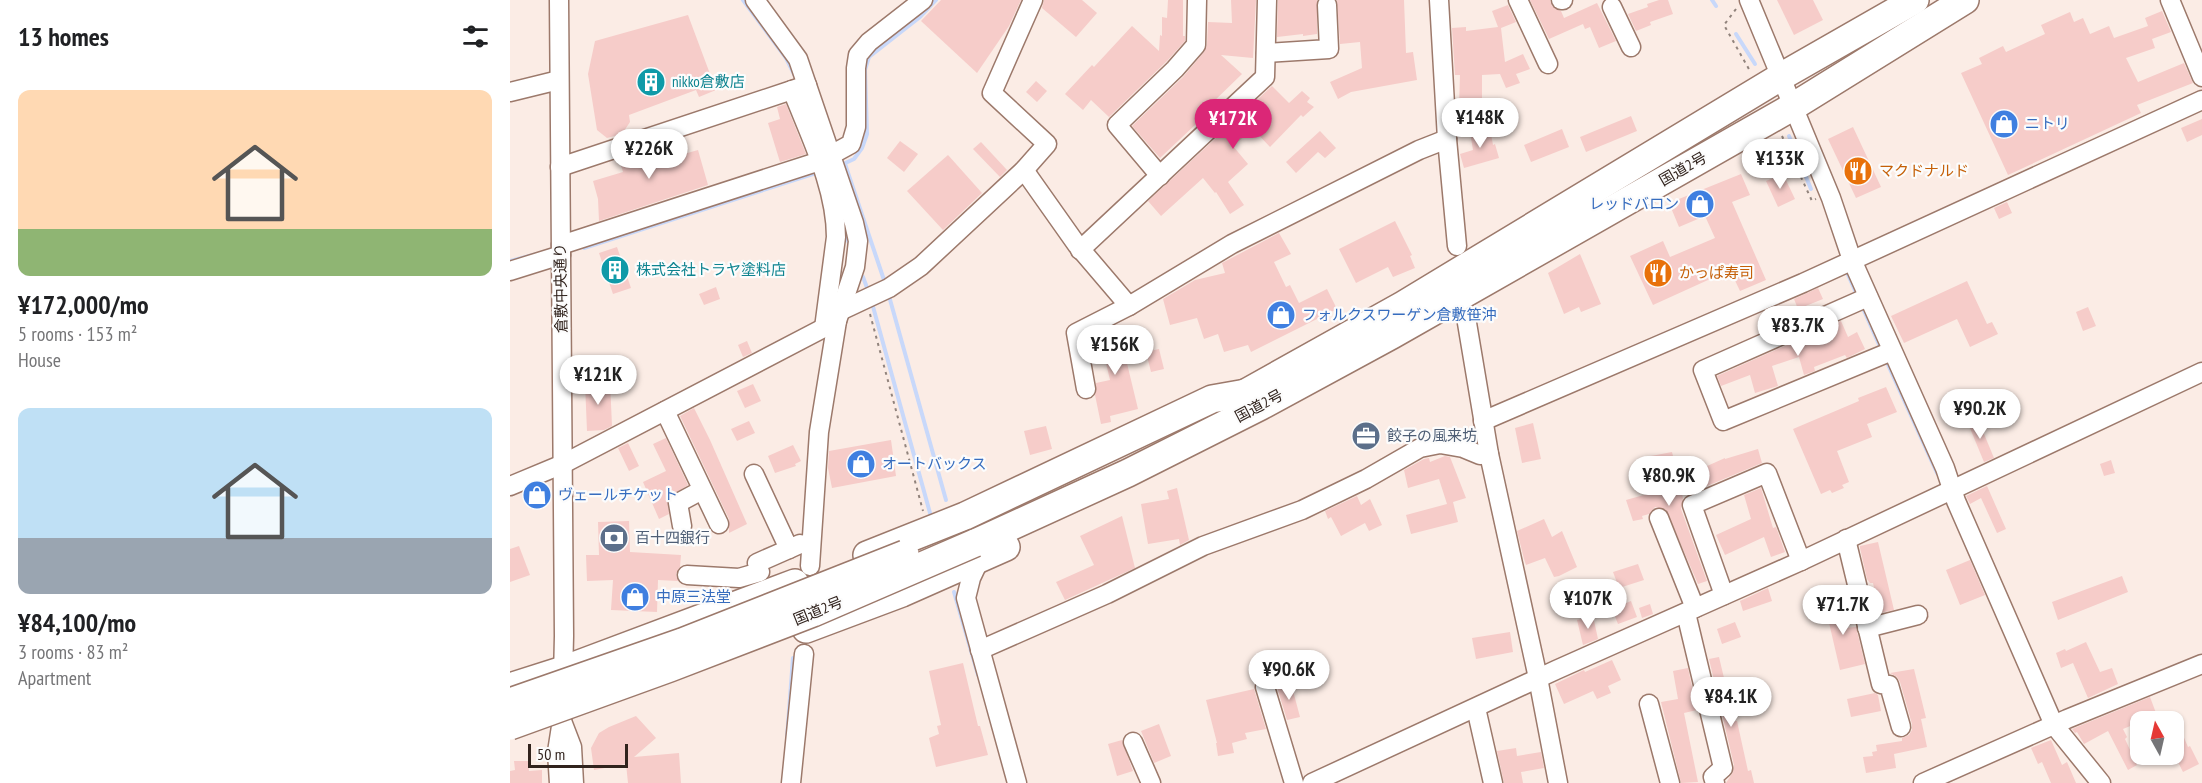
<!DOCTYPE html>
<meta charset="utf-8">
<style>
:root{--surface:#fff;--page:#f2f2f2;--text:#202124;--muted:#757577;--accent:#db2777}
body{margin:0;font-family:"PT Sans Narrow","Noto Sans JP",sans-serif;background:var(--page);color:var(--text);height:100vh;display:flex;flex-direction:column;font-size:22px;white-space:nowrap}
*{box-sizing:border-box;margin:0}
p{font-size:20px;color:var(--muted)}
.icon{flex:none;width:33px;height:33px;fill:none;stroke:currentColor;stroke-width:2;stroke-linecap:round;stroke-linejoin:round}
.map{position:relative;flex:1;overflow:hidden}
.side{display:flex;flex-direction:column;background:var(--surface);width:510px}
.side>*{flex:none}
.needle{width:39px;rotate:352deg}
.tools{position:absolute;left:1620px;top:711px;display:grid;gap:12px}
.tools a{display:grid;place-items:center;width:54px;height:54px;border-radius:12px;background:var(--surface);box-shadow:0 2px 4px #0004;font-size:30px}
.scale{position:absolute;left:18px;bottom:15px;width:100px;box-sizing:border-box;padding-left:6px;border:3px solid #31231d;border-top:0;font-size:16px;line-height:21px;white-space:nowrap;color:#31231d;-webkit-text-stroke:4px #fcfcfc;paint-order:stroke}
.price{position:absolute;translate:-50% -51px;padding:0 14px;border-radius:21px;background:#fff;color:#222;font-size:20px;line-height:39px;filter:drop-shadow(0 2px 3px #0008)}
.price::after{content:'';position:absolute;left:50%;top:36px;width:18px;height:14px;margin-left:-9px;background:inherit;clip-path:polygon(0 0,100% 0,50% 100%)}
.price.active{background:var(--accent);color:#fff}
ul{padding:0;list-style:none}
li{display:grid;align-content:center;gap:12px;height:318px;padding:0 18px}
li span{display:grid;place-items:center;height:186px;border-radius:12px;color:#555}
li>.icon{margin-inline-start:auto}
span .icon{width:108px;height:108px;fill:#fffc;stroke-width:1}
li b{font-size:26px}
h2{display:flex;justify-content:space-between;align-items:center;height:72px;padding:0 18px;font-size:26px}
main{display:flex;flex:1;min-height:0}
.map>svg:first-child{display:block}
</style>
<main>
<section class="side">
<h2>13 homes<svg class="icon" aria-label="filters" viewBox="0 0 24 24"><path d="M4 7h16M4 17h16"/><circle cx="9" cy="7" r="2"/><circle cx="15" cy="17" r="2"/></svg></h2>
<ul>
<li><span style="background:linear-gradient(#ffd9b3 75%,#8fb573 0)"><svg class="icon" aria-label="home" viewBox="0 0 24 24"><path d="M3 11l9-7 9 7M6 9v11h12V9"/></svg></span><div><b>¥172,000/mo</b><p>5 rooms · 153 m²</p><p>House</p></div></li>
<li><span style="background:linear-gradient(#bfe0f5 70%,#9aa5b1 0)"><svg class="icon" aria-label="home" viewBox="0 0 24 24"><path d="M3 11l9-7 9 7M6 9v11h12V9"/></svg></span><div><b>¥84,100/mo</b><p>3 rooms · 83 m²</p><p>Apartment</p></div></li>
</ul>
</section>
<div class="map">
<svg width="1692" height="783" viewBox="0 0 1692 783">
<rect width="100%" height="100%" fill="#fbece5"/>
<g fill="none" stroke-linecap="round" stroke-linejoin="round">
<g stroke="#c8d8fa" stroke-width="4">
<path d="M233,0L276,58L285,76"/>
<path d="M1202,0L1206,6"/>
<path d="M1226,34L1245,64"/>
<path d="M1279,136L1301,189"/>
<path d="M335,164L375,283"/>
<path d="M331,165L344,159L352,148L357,134L355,70L359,57L410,17L426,0"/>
<path d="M333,228L339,243"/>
<path d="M74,248L309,172"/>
<path d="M0,261L27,254"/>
<path d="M1335,268L1348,297"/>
<path d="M353,277L359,293"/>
<path d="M379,296L436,500"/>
<path d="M362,303L420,513"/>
<path d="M1352,306L1371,349"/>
<path d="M1375,358L1427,473"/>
<path d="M444,592L468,675"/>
<path d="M277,738L283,658"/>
</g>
</g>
<g fill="#f6ccc9">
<path d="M431,0H511L499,26L467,73L411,21Z"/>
<path d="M534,0H572L587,13L566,37L532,8Z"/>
<path d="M658,0H673V36H675V41L657,61L599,117L581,100L573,110L555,94L582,65L584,67L622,26L649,51L650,35L652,36V17L657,18Z"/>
<path d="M721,0H746L743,58L711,55L732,74L700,105L703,108L650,158L622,126L673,77L694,52L697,45L698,22L722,23Z"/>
<path d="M768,0H807V34L793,36V34L767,37Z"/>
<path d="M827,0H894L896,53L903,52L907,80L841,92L828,99L820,82L852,68L850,42L830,44Z"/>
<path d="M1020,0H1040L1042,6L1051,11L1054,18L1087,3L1106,41L1089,48L1080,27L1075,29L1073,24L1039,39Z"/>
<path d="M1149,0H1158L1163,14L1140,22L1141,25L1126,31L1118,14L1138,7L1137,4Z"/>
<path d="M1267,0H1303L1313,20L1284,35Z"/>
<path d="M998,5L1006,22L991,28L995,62L1013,54L1020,69L1006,74L1010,83L996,88L990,74L972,75V108L949,107L950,75H945L942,28L956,27V31L988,27L982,11Z"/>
<path d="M1652,11L1661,32L1642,39L1645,48L1616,58L1628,82L1674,63L1683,83L1627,105L1631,113L1498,175L1451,73L1472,64L1469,58L1493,46L1496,52L1535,34L1531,25L1560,12L1564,22L1573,18L1580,34L1599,26L1604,38L1638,26L1635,18Z"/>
<path d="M178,15L206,90L189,97L186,90L119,115L120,122L112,134L97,138L87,130L78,74L85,41Z"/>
<path d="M526,81L537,91L527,102L516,92Z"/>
<path d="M762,86L779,103L792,91L800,98L797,102L804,107L793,117L791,115L760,147L743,129L723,146L738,164L718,182L734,205L720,214L706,192L705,193L693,178L651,216L638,201Z"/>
<path d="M276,104L296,154L270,162L258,123L270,119L267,107Z"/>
<path d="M1121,116L1127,131L1076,152L1070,137Z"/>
<path d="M1692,119V135L1677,142L1671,128Z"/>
<path d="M1343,127L1371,187L1346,198L1318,139Z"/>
<path d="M980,128L983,145L985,144L989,158L954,168L950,154L963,150L960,132Z"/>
<path d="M1052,129L1059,147L1021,162L1014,145Z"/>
<path d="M810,131L826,148L815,158L808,152L786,173L776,162Z"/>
<path d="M163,141L167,156L188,150L198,185L89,221L88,199L83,181L113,172L109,159Z"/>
<path d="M390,141L408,154L394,172L377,158Z"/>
<path d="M471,142L497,170L490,177L463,149Z"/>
<path d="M438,155L472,193L433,230L397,191Z"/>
<path d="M1231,174L1240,195L1222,202L1256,280L1230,291L1220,270L1143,305L1120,256L1153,241L1160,257L1205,238L1195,216L1169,227L1159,203Z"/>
<path d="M1273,174L1285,199L1268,207L1256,181Z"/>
<path d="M1497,202L1502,213L1489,219L1484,208Z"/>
<path d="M885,221L902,255L900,256L905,268L883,277L878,267L846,283L829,249Z"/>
<path d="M769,233L781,254L764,262L776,287L780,285L789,303L817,289L827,309L741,352L738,345L714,352L708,334L694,339L687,318L660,325L653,299L685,280L715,273L712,263Z"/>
<path d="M107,247L121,288L103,294L89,253Z"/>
<path d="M1070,254L1091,304L1071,312L1069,307L1054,314L1038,273Z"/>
<path d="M1457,281L1477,324L1482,322L1488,334L1460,347L1447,319L1394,343L1381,316Z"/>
<path d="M206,287L210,299L194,305L189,294Z"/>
<path d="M1308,288L1313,299L1288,309L1284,299Z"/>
<path d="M1578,307L1586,326L1573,331L1566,312Z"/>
<path d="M1331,321L1338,337L1347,332L1355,349L1337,358L1335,355L1304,367L1305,371L1294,375L1289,357L1262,366L1268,386L1245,393L1240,375L1211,386L1207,376Z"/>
<path d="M628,333L632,351L615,355L628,409L600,416L601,422L591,424L585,395L586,383L600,380L595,359L583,362L579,343Z"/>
<path d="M237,341L242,353L233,357L228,345Z"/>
<path d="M649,349L654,369L641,372L636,352Z"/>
<path d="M100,381L102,426L94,430L77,431L75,383Z"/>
<path d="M243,384L251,401L235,408L227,391Z"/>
<path d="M1376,387L1387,412L1357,424L1362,437L1327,451L1339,482L1332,485L1334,488L1322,493L1320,490L1311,494L1283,429L1349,401L1348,398Z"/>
<path d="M184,408L200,440L237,524L219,533V519L170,416Z"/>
<path d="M1467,417L1484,458L1474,462L1457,421Z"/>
<path d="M239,421L245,433L227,441L221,429Z"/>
<path d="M1023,423L1031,459L1012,463L1005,428Z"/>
<path d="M536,426L542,449L520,455L514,431Z"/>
<path d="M156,438L178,485L158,498L159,514L149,519L133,482L156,471L143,444Z"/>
<path d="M381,440L386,476L322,488L318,468L319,451Z"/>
<path d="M118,443L129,466L119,471L108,448Z"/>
<path d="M283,445L291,461L285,464L286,466L265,473L258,456Z"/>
<path d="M1248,449L1252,463L1185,491L1177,475L1215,458V459Z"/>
<path d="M1162,452L1173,498L1171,509L1197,581L1188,584L1156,510L1145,507L1139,514L1132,516L1133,519L1123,521L1116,500L1148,491L1141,456Z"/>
<path d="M935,456L940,457L956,498L943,502L948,522L901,534L896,515L937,504L929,479L898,488L894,470L914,459L919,458L920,462Z"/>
<path d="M1601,460L1605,473L1594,476L1590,464Z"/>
<path d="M1477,486L1496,529L1487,533L1471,498L1460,504L1456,496Z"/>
<path d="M667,488L679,540L670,545L669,539L638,544L631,504L659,499L657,491Z"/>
<path d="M1251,488L1263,528L1266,527L1275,552L1261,557L1254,537L1215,555L1206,535L1241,519L1234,495Z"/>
<path d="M847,496L851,505L860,499L872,525L859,531L855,523L831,536L821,517L818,519L815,511Z"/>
<path d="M612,516L625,568L555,600L546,582L584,565L570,536Z"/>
<path d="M1034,519L1042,537L1052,531L1067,567L1049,576L1044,577L1035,558L1016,565L1014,559L1007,531Z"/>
<path d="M119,521L120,552L171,555L170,567L166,574L168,581L148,580L147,612L101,610L103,580L77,581L76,555H89L88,522Z"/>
<path d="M1368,542L1384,610L1370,613L1363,583H1360L1357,579L1350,548V546Z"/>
<path d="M9,546L20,575L0,582V549Z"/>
<path d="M1460,560L1475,595L1450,605L1436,570Z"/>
<path d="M1128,564L1134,580L1109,588L1103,572Z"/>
<path d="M1612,576L1618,592L1548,620L1542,602Z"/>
<path d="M1258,588L1262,601L1233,611L1230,601Z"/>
<path d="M1329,595L1335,628L1346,627L1355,664L1330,670L1313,597Z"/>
<path d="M1121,601L1127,617L1108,624L1102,609Z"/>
<path d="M1140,604L1143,614L1132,618L1129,608Z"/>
<path d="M1083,616L1088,639L1073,645L1067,620Z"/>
<path d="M1225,622L1231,637L1212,644L1207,629Z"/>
<path d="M1000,632L1003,652L966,659L962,638Z"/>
<path d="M1576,642L1590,672L1602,668L1608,684L1578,698L1563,663L1551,668L1546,653L1555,649L1556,651Z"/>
<path d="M1209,657L1219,699H1221L1225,721H1227L1238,771L1241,770L1244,783H1216L1223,772L1224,765L1199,659Z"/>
<path d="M1102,660L1111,680L1098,686L1101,693L1087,699L1083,691L1054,704L1045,684L1074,670L1075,672Z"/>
<path d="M453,663L468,726H470L478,755L426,767L419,738L429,734L427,726L431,725L419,671Z"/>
<path d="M1178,668L1187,710L1174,713L1188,782L1171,783L1151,702L1168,699L1163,671Z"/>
<path d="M1404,669L1416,718L1411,719L1417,747L1384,754L1386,768L1356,773L1353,757L1363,756L1362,752L1367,751L1366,745L1392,741V738L1399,735L1402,730V724L1390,682L1387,677L1380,673Z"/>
<path d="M781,683L790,717L777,720L767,687Z"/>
<path d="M744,689L756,729L735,733L737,739L722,743L724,753L708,756L706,743H707L696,700Z"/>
<path d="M1365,693L1368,695L1371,711L1341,717L1337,699Z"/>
<path d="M1640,697L1646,713L1644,714L1647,722H1630L1613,729L1617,737L1615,739L1627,765L1618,770L1598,731L1574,744L1567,732L1565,733L1562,729Z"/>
<path d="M1664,714L1678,747L1680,746L1689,764L1673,772L1664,754Z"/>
<path d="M126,716L146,738L124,757L169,753L171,783H118L116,764L84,770L81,748L89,733L99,727Z"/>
<path d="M649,724L661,756L644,763L631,731Z"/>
<path d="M612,740L623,771L607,776L598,744Z"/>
<path d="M1541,740L1552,765L1557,762L1566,783H1541L1532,762L1528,764L1521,748Z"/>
<path d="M1006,748L1007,756L1031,752L1034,768L1011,772L1013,783H994L987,751Z"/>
<path d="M4,761H18L19,771L32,770V783H0V771L5,770Z"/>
</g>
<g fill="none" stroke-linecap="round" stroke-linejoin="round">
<g stroke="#9c796b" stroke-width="21">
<g id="minor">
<path d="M245,0L288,59L344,223L348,241L345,267L327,321L309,432L300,566"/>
<path d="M929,0L937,139L947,246"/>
<path d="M1008,0L1038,64"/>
<path d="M1051,0H1053"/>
<path d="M1239,0L1321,198L1342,260L1435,468L1446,501L1544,725L1591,783"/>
<path d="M1660,0L1692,77"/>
<path d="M1102,7L1121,47"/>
<path d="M756,53L819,49L817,5"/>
<path d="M282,90C300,136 326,187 326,237L314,328"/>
<path d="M0,92L49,80"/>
<path d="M50,167L297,85"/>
<path d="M514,170L567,245L619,306"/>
<path d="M650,176L607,125L665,69L686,45L687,0"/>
<path d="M51,245L310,161L341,144L346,127V68L348,55L359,42L413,0"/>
<path d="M570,250L755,77L757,0"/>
<path d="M0,271L51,255"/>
<path d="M1358,297L1193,370L1213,421L1382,351"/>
<path d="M330,311L379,288L411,266L514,170L537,144L482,93L523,0"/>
<path d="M957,323L979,454L1028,678L1048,783"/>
<path d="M576,389L566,333L619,306L722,244L909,150L937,139"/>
<path d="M155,411L209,524"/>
<path d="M973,421L1293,283L1692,100"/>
<path d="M244,474L279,549L290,544"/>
<path d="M0,486L53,464L327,321"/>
<path d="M1149,518L1185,608"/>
<path d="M172,526L168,503L192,490"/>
<path d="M1336,539L1371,684L1379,685L1391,727"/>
<path d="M470,559L461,578L456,598L507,783"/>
<path d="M177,575L229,578L250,572L247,563L279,549"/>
<path d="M1214,595L1182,505L1257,473L1291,561"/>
<path d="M1176,613L1213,768L1203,777L1205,783"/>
<path d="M1357,628L1408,615"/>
<path d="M470,650L597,594L693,546L792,510L856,479L910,448L930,444L953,448L970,455L979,454"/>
<path d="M755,687L784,783"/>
<path d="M1139,704L1160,783"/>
<path d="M966,708L983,783"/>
<path d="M52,721L62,747L64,783"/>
<path d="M623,742L641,783"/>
<path d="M49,783L47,752L52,720L54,636L49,0"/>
<path d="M281,783L294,654"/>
<path d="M802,783L1046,670L1291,561L1692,372"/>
<path d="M1413,783L1557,719L1692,664"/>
</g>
</g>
<g stroke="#9c796b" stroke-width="30">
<g id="highway">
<path d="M730,396L893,305L1272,76L1405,0"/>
<path d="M465,543L618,473L751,406L882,335L1284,106L1455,0"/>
<path d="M357,555L455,516L702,399L736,393"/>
<path d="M296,629L392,593L496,547"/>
<path d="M0,687L53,670L285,583"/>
</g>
</g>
<g stroke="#91837c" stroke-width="2" stroke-dasharray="3 4.5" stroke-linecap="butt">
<path d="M1226,9L1214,25L1240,71"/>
<path d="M1272,136L1302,201L1306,199"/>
<path d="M360,314L413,511"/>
</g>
<use href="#minor" stroke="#fff" stroke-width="18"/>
<use href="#highway" stroke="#fff" stroke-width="27"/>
<g stroke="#9c796b" stroke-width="30" stroke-linecap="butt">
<g id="highway-bridge">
<path d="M0,702L172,642L395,554"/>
<path d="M0,726L160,668L303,613L465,543"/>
</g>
</g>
<use href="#highway-bridge" stroke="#fff" stroke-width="27"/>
</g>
<defs>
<g id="building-disc" transform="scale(1.5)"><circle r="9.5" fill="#0f9aa8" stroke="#fcfcfc"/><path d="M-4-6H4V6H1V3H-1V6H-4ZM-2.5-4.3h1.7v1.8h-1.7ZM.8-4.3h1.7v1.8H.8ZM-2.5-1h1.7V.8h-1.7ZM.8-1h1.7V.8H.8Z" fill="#fff"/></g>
<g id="shop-disc" transform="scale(1.5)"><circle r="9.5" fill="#3f7fe0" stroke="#fcfcfc"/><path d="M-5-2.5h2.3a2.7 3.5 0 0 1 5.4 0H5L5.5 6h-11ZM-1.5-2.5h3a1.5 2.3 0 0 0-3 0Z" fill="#fff"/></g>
<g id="restaurant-disc" transform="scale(1.5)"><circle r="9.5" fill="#e8710a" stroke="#fcfcfc"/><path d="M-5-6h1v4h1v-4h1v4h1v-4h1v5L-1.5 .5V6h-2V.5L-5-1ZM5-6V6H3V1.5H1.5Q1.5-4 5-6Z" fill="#fff"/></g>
<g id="office-disc" transform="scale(1.5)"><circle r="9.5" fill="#5c6f8a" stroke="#fcfcfc"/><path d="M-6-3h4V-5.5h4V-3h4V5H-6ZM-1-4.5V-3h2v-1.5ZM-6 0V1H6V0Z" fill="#fff"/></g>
<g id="bank-disc" transform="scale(1.5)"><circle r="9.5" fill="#5c6f8a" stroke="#fcfcfc"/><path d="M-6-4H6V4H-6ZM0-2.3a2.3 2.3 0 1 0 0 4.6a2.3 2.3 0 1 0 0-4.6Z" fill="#fff"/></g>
</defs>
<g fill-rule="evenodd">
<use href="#building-disc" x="141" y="82"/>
<use href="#shop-disc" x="1494" y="124"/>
<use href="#restaurant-disc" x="1348" y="171"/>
<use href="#shop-disc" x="1190" y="204"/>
<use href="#building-disc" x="105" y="270"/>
<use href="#restaurant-disc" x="1148" y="273"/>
<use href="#shop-disc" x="771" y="315"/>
<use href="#office-disc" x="856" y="436"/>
<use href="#shop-disc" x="351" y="464"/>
<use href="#shop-disc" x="27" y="495"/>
<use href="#bank-disc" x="104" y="538"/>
<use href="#shop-disc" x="125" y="597"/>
</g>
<g text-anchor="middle" stroke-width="4.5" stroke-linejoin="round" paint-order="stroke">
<g font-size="15" fill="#0d838f" stroke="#fcfcfc" text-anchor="start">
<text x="162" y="87">nikko倉敷店</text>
<text x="126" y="275">株式会社トラヤ塗料店</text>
</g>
<g font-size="15" fill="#366cbe" stroke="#fcfcfc" text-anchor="start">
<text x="1515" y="129">ニトリ</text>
<text x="1169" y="209" text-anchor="end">レッドバロン</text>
<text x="792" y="320">フォルクスワーゲン倉敷笹沖</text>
<text x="372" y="469">オートバックス</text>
<text x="48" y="500">ヴェールチケット</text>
<text x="146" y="602">中原三法堂</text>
</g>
<g font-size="15" fill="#31231d" stroke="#fcfcfc">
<text transform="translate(1173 169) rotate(-30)" y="5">国道2号</text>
<text transform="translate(51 288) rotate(-91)" y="5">倉敷中央通り</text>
<text transform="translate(749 406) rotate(-28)" y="5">国道2号</text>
<text transform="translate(308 611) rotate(-22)" y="5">国道2号</text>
</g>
<g font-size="15" fill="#c56008" stroke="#fcfcfc" text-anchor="start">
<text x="1369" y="176">マクドナルド</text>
<text x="1169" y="278">かっぱ寿司</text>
</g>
<g font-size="15" fill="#4e5e75" stroke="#fcfcfc" text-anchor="start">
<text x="877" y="441">餃子の風来坊</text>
<text x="125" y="543">百十四銀行</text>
</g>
</g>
</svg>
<div class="tools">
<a><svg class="needle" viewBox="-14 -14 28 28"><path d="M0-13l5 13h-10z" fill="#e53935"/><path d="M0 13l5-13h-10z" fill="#757577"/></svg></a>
</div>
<div class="scale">50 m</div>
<b class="price" style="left:970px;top:149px">¥148K</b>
<b class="price active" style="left:723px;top:150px">¥172K</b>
<b class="price" style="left:139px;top:180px">¥226K</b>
<b class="price" style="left:1270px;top:190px">¥133K</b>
<b class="price" style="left:1288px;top:357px">¥83.7K</b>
<b class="price" style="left:605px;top:376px">¥156K</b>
<b class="price" style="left:88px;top:406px">¥121K</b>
<b class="price" style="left:1470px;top:440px">¥90.2K</b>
<b class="price" style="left:1159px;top:507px">¥80.9K</b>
<b class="price" style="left:1078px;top:630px">¥107K</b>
<b class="price" style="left:1333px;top:636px">¥71.7K</b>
<b class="price" style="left:779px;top:701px">¥90.6K</b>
<b class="price" style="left:1221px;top:728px">¥84.1K</b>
</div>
</main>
